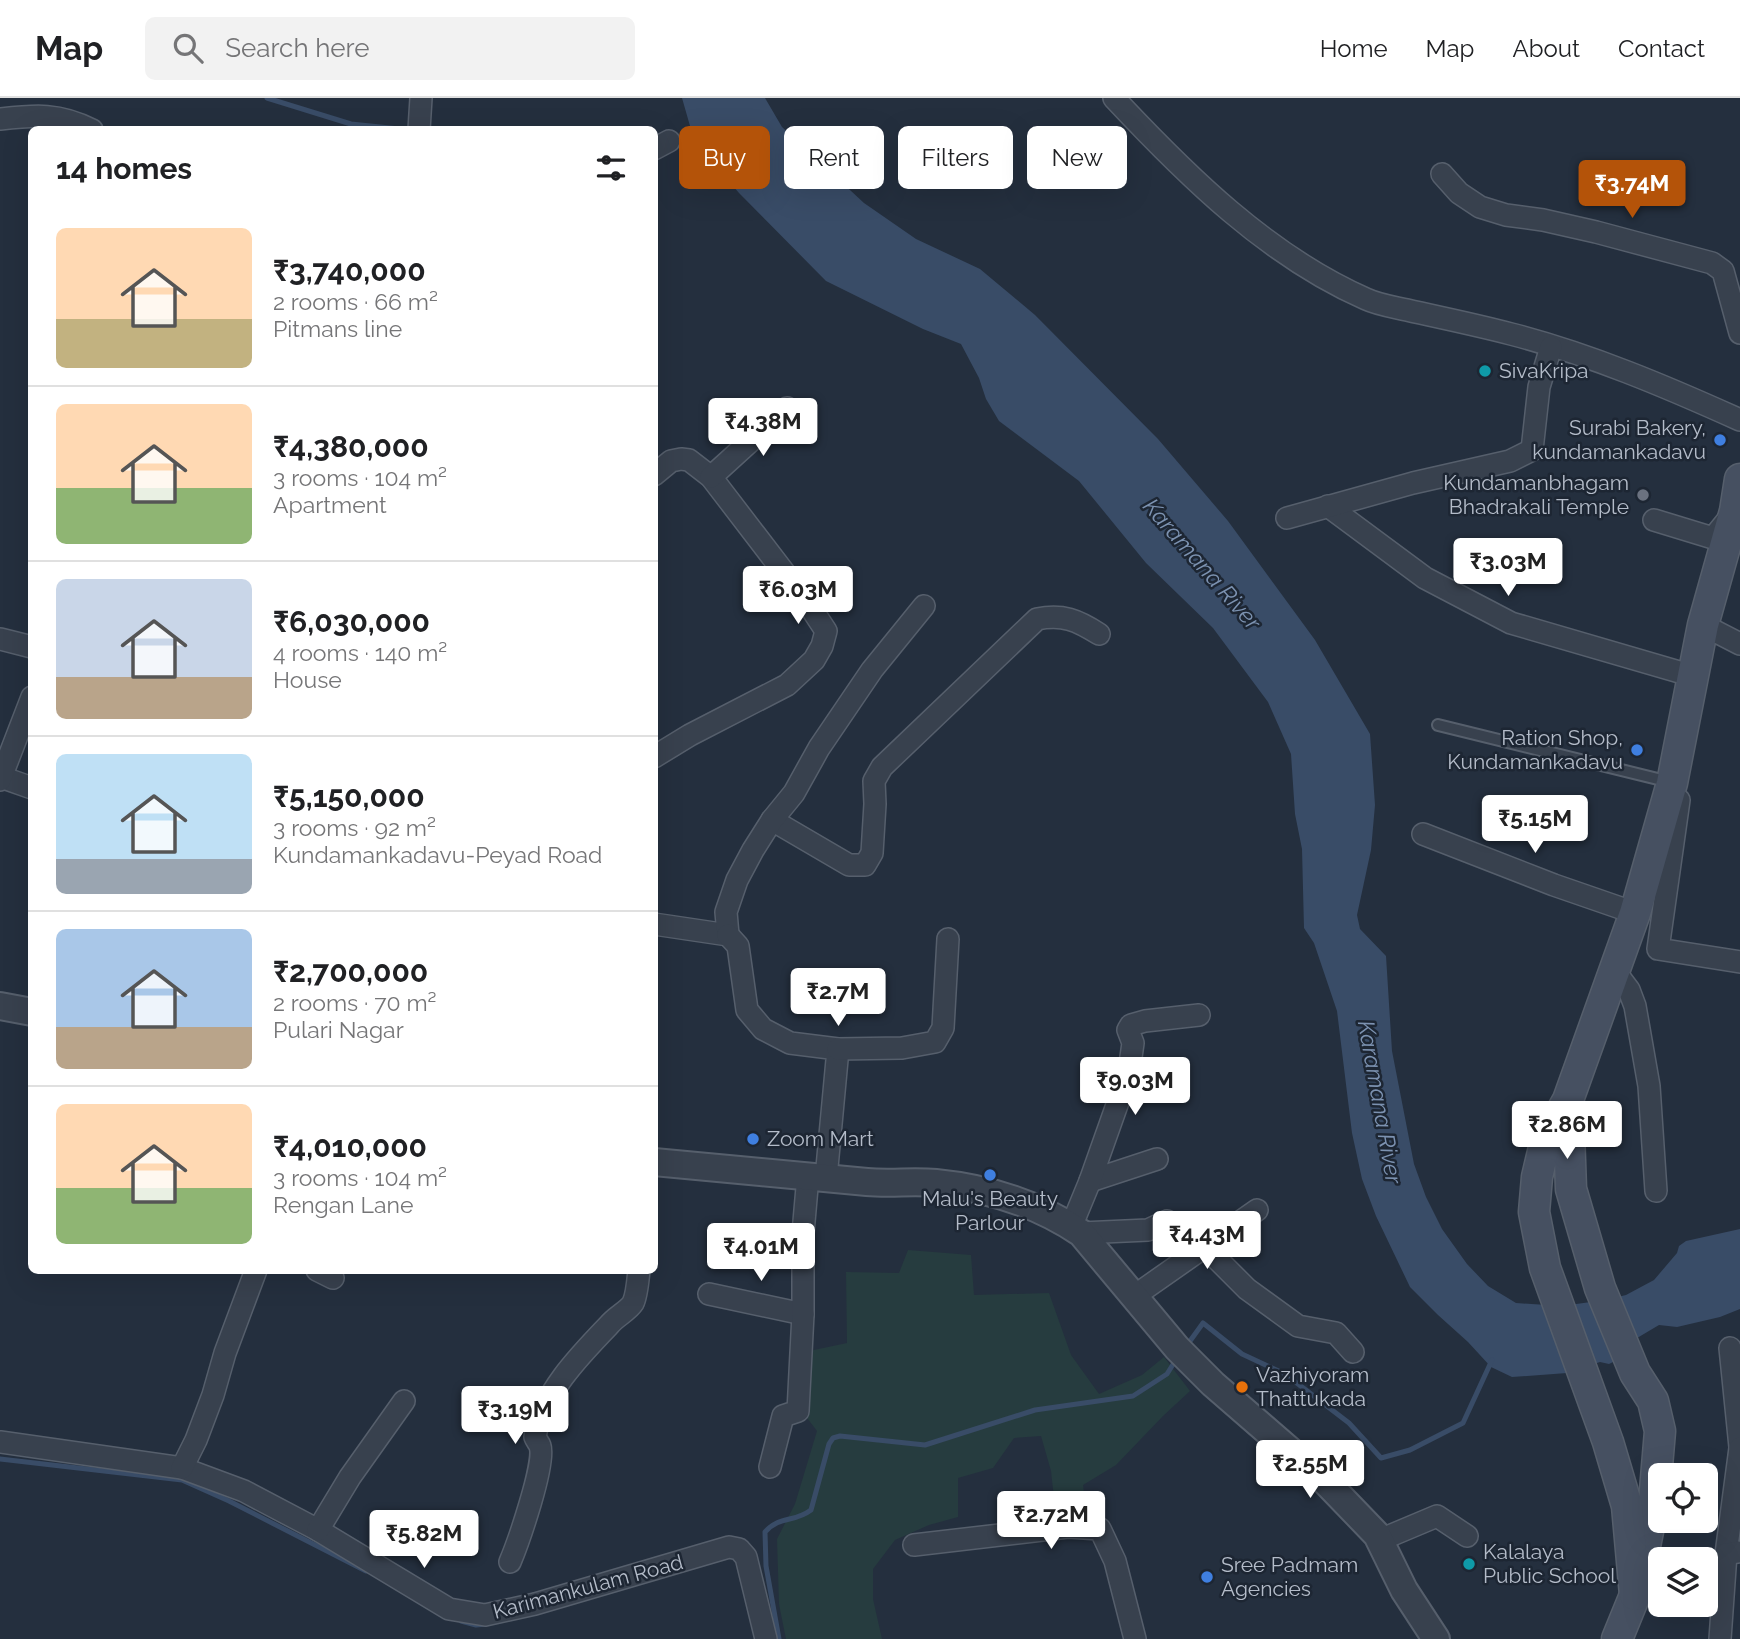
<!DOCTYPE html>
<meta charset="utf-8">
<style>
:root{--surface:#fff;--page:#f2f2f2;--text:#202124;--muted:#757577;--line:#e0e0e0;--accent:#b45309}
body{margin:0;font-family:Raleway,sans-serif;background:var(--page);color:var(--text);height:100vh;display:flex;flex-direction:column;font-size:26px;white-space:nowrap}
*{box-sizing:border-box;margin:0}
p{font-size:23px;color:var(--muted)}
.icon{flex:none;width:38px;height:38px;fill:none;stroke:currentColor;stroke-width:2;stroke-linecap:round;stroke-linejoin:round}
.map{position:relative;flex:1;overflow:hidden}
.drawer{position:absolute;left:28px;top:28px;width:630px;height:1148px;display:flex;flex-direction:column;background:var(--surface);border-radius:10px;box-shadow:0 7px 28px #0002}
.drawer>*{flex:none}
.top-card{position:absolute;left:679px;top:28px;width:665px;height:63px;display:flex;gap:14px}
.controls{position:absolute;left:1648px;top:1365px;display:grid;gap:14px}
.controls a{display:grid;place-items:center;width:70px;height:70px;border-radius:10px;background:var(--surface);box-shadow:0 7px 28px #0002;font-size:35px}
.price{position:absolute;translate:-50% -60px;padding:0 16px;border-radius:7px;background:#fff;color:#222;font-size:23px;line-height:46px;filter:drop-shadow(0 2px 4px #0008)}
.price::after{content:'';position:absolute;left:50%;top:42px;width:21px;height:16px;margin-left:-10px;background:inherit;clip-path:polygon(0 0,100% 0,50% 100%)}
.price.current{background:var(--accent);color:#fff}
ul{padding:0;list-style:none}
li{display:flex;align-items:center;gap:21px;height:175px;padding:0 28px}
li+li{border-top:2px solid var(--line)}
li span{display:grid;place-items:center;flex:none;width:196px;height:140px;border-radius:10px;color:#555}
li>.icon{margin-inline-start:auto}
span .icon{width:84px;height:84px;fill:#fffc;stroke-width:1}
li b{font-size:30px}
h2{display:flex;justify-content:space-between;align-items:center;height:84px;padding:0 28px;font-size:30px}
.chip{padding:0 24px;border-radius:10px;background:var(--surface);box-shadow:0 7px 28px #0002;font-size:24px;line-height:63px}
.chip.current{background:var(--accent);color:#fff}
header{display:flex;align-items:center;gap:42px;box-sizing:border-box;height:98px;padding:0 35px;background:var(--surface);border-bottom:2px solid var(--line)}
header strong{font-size:33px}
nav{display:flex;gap:38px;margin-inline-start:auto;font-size:24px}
.search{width:490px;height:63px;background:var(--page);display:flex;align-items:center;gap:18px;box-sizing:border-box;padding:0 24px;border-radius:10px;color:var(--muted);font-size:26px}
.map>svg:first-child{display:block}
</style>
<header>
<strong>Map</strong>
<div class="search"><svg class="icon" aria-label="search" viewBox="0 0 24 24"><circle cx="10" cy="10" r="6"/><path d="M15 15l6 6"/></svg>Search here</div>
<nav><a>Home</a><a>Map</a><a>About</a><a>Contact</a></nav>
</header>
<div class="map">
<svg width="1740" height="1541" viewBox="0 0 1740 1541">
<rect width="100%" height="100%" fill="#242f3e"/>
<path fill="#263c3f" d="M908,1152L971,1157L974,1197L1049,1195L1071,1257L1099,1296L1142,1277L1164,1259L1190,1293L1163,1318L1116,1367L1083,1387L1088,1421L1056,1419L1051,1373L1041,1338L1014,1340L993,1370L958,1380V1419L929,1427L895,1442L873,1471V1501L882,1541H786L779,1506L777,1441L795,1406L817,1333L804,1316L809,1253L847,1245L846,1174L899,1175Z"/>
<path fill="#394c67" d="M682,0H765L782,29L864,105L916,141L980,171L1035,217L1158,341L1228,423L1315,542L1370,636L1375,707L1371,752L1357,817L1360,831L1386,858L1392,953L1414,1066L1426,1099L1442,1131L1467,1166L1488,1188L1516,1205L1562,1208L1605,1202L1626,1197L1654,1182L1677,1155L1679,1148L1686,1143L1740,1131V1211L1720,1219L1677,1229L1659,1227L1627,1246L1617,1262L1609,1266L1600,1264L1567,1275L1512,1279L1491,1269L1468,1244L1438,1217L1410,1189L1376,1118L1362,1081L1352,1035L1337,913L1314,845L1304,830L1302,751L1295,716L1291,656L1268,604L1213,530L1146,465L1079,383L999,323L986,301L979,280L961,246L923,231L826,183L739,95L694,42Z"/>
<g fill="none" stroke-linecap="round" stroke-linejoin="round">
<g stroke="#394c67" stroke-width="5">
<path d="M267,0L351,26L409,32"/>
<path d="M1185,1250L1203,1225L1242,1256L1285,1276L1349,1325L1381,1360L1410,1352L1463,1325L1492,1262"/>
<path d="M0,1361L182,1382L229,1403L366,1473"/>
<path d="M461,1523L476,1527L486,1526"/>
<path d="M779,1541L766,1468L765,1434C780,1417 794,1425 811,1412L829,1346L833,1340L840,1338L925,1347L1035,1312L1133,1298L1167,1276L1177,1260"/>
</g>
<g stroke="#565f6c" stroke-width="14">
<path id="service" d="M1438,627L1670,684"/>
</g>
<g stroke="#565f6c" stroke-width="24">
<g id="minor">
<path d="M1114,0C1187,78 1268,158 1366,201C1379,207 1394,209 1407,212C1442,220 1477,227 1511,236C1589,256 1667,289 1740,322"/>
<path d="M0,21C36,17 59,15 92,32"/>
<path d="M419,32L421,0"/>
<path d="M654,51L669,43"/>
<path d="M1442,76L1459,95L1480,109L1506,117L1543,122L1596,134L1712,165L1723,173L1740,235"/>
<path d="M654,377L671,363L681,361L689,362L711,379L809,507L826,533L822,548L814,562L787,587L690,637L654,659"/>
<path d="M711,379L787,310"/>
<path d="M1328,408L1425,480L1511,525L1693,578"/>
<path d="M1287,420L1413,385L1510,363L1532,352L1539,289L1551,249"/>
<path d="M1654,422L1713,440L1730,419"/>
<path d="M1703,527L1740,546"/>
<path d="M0,541L32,549"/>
<path d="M1,679L32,690"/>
<path d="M0,682L32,599"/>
<path d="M1679,702L1658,851L1740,864"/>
<path d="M772,722L849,767H865L872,755L875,706L874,683L882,669L1037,521C1063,516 1077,522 1099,536"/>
<path d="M1423,736L1554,787L1635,815"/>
<path d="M654,826L728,837"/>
<path d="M728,837L726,814L737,782L753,752L772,722L794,695L819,650L872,572L924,508"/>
<path d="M728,837L738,848L747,912L763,931L790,945L838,951L826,1080"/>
<path d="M1614,872L1629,892L1635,908L1649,988L1656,1093"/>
<path d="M838,951L902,950L935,944L943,930L948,841"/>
<path d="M1090,1083L1157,1061"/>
<path d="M1071,1129L1090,1083L1129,973L1133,945L1128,932L1131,927L1145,923L1199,917"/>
<path d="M1081,1135L1148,1132L1167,1123"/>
<path d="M1205,1149L1247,1191L1298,1228L1336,1235L1353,1254"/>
<path d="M317,1172L333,1180"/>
<path d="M709,1196L803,1216"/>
<path d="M1133,1199L1257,1112"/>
<path d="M1730,1250L1740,1349"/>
<path d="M0,1344L182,1370L244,1393L318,1432L449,1511L485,1517L535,1506L729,1449L739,1451L746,1459L766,1541"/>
<path d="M770,1369L783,1318L798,1313L803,1216V1135L808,1078"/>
<path d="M182,1370L196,1342L213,1297L225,1255L256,1172"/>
<path d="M318,1432L350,1379L404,1303"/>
<path d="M1380,1442L1437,1418L1467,1438"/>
<path d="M914,1447L1068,1429L1100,1431L1115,1463L1135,1541"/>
<path d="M1726,1456L1740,1350"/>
<path d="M510,1464C518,1445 546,1365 540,1348C539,1345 536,1342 535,1339C542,1296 579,1258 609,1227C615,1219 628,1213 633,1205C637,1197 638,1181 639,1172"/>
<path d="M1720,1541L1726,1456L1738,1454"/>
</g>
</g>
<g stroke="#565f6c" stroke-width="30">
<g id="tertiary">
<path d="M0,908L32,914"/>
<path d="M654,1064C725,1071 796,1077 867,1084C890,1086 913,1083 936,1085C987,1090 1038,1106 1081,1135L1177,1250L1213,1286L1325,1383L1377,1437L1404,1492L1436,1541"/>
</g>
</g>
<g stroke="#565f6c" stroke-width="33">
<g id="secondary">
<path d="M1568,1006L1571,1091L1600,1190L1635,1275L1653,1303L1660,1333L1654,1404L1635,1497L1617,1541"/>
<path d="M1635,1497L1627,1408L1608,1344L1545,1170L1534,1114L1537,1079L1546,1041L1568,1002L1635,815L1672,685L1703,527L1735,413L1740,381"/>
</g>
</g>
<use href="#service" stroke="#38414e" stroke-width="10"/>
<use href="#minor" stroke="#38414e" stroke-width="21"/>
<use href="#tertiary" stroke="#38414e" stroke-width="26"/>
<use href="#secondary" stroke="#465061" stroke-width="30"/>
</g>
<g fill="#0f9aa8" stroke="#1d2633" stroke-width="2.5">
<circle cx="1485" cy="273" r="7"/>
<circle cx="1469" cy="1466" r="7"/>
</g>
<g fill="#3f7fe0" stroke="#1d2633" stroke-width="2.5">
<circle cx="1720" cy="342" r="7"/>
<circle cx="1637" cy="652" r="7"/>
<circle cx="753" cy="1041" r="7"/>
<circle cx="990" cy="1077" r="7"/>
<circle cx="1207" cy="1479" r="7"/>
</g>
<circle fill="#6b7280" stroke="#1d2633" stroke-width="2.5" cx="1643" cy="397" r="7"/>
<circle fill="#e8710a" stroke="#1d2633" stroke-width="2.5" cx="1242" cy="1289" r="7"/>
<g text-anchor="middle" stroke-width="5" stroke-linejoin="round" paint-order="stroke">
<g font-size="21" fill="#b4bcc9" stroke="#1d2633" text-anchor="start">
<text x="1499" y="280">SivaKripa</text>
<text x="1706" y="337" text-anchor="end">Surabi Bakery,<tspan x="1706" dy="24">kundamankadavu</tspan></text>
<text x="1629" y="392" text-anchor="end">Kundamanbhagam<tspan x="1629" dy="24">Bhadrakali Temple</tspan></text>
<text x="1623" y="647" text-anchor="end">Ration Shop,<tspan x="1623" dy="24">Kundamankadavu</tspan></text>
<text x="767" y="1048">Zoom Mart</text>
<text x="990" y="1108" text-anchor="middle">Malu's Beauty<tspan x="990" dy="24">Parlour</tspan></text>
<text x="1256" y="1284">Vazhiyoram<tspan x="1256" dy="24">Thattukada</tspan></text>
<text x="1483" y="1461">Kalalaya<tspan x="1483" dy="24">Public School</tspan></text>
<text x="1221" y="1474">Sree Padmam<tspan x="1221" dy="24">Agencies</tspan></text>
</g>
<g font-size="21" fill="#b4bcc9" stroke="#1d2633">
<text transform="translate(588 1489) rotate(-15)" y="7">Karimankulam Road</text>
</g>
<g font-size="23" font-style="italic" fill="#7c92b1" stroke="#1d2633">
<text transform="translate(1202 466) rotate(49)" y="8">Karamana River</text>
<text transform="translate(1380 1004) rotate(80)" y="8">Karamana River</text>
</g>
</g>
</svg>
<div class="controls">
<a><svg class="icon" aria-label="locate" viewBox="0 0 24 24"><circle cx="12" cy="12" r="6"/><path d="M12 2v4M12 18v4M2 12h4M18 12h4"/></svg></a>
<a><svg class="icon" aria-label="layers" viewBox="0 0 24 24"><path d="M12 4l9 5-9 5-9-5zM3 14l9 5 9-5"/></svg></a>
</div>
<b class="price current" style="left:1632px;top:122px">₹3.74M</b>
<b class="price" style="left:763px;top:360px">₹4.38M</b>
<b class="price" style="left:1508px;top:500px">₹3.03M</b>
<b class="price" style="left:798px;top:528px">₹6.03M</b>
<b class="price" style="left:1535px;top:757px">₹5.15M</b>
<b class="price" style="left:838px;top:930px">₹2.7M</b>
<b class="price" style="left:1135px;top:1019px">₹9.03M</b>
<b class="price" style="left:1567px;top:1063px">₹2.86M</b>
<b class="price" style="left:1207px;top:1173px">₹4.43M</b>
<b class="price" style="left:761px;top:1185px">₹4.01M</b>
<b class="price" style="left:515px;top:1348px">₹3.19M</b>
<b class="price" style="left:1310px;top:1402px">₹2.55M</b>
<b class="price" style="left:1051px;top:1453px">₹2.72M</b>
<b class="price" style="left:424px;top:1472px">₹5.82M</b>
<div class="top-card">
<a class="chip current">Buy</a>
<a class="chip">Rent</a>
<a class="chip">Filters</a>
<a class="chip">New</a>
</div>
<section class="drawer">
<h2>14 homes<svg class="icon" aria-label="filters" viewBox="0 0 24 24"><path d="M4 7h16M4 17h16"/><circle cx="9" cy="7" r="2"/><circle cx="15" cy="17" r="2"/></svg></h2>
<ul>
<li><span style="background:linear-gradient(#ffd9b3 65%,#c2b280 0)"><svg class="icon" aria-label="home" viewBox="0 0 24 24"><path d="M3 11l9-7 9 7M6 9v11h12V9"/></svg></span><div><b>₹3,740,000</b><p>2 rooms · 66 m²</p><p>Pitmans line</p></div></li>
<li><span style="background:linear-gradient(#ffd9b3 60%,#8fb573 0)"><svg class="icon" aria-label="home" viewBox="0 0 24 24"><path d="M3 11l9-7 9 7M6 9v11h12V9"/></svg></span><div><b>₹4,380,000</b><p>3 rooms · 104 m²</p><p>Apartment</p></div></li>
<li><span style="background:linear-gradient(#c9d6e8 70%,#b9a48a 0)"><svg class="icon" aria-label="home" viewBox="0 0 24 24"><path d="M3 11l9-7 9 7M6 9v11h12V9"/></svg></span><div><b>₹6,030,000</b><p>4 rooms · 140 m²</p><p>House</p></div></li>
<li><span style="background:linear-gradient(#bfe0f5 75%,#9aa5b1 0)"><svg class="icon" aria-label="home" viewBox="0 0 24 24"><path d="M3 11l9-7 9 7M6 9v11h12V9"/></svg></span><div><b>₹5,150,000</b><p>3 rooms · 92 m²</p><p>Kundamankadavu-Peyad Road</p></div></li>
<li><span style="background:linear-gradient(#a9c7e8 70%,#b9a48a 0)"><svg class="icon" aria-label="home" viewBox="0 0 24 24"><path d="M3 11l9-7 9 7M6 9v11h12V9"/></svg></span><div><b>₹2,700,000</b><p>2 rooms · 70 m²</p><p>Pulari Nagar</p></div></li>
<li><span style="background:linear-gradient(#ffd9b3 60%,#8fb573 0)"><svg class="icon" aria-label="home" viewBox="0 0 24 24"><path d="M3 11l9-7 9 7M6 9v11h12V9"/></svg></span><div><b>₹4,010,000</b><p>3 rooms · 104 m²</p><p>Rengan Lane</p></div></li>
</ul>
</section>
</div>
